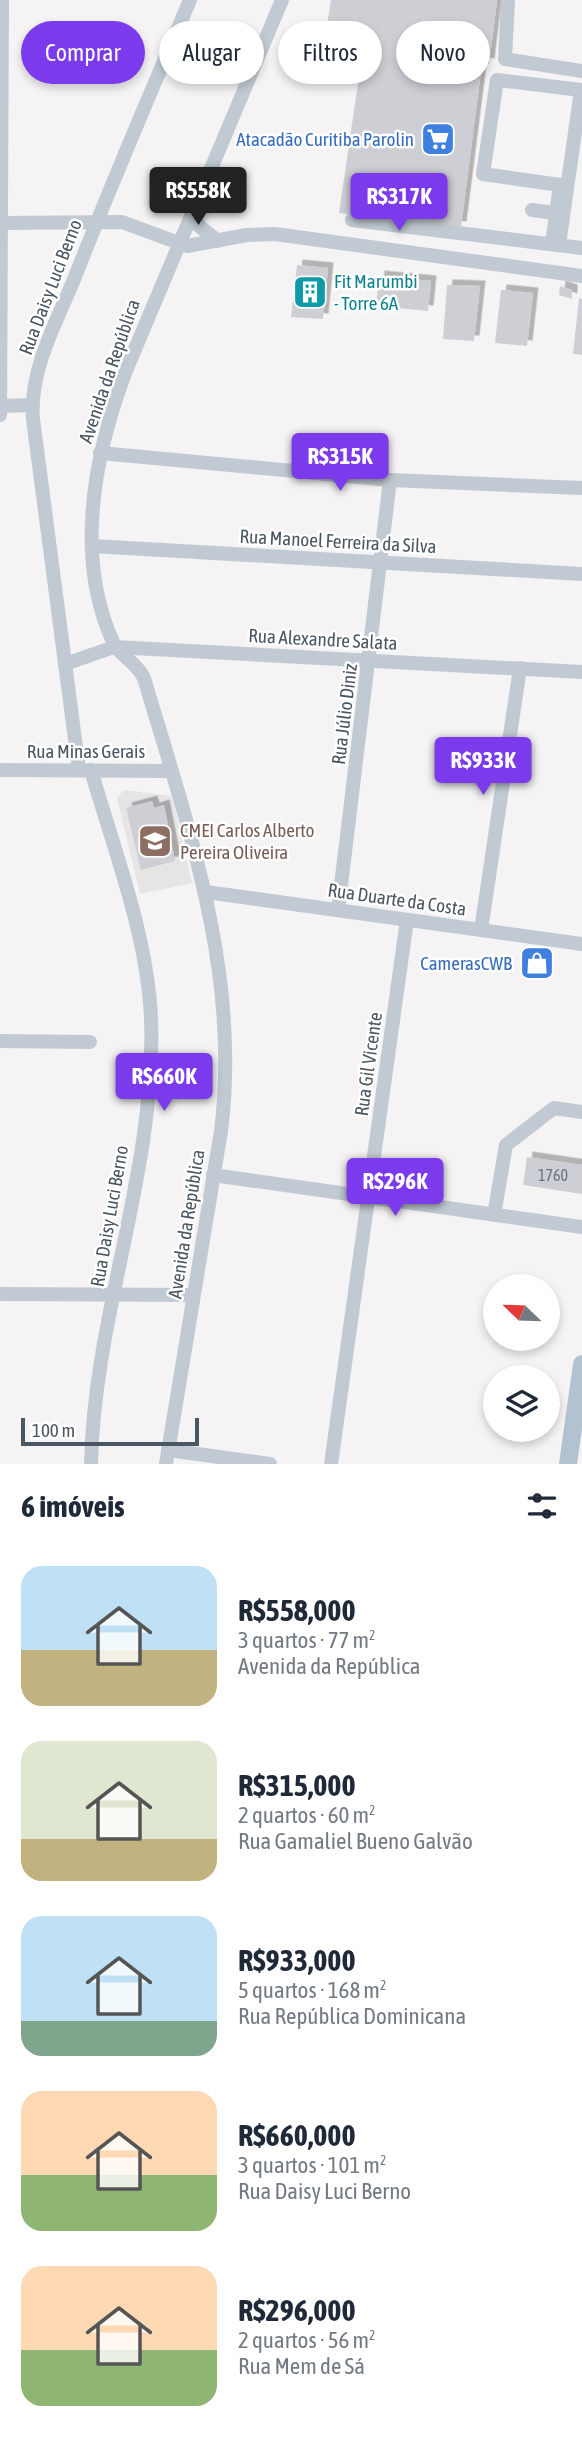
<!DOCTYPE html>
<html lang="pt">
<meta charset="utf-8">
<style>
:root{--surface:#fff;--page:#f6f6f7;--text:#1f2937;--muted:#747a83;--accent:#7c3aed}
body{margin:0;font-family:"Asap Condensed",sans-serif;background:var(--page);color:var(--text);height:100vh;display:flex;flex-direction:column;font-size:26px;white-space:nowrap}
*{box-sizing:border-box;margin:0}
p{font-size:23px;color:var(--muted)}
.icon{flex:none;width:38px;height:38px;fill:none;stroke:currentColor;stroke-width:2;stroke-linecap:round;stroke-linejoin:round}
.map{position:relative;height:1464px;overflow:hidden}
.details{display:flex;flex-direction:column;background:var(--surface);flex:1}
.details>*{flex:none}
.guide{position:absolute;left:21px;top:21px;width:541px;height:63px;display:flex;gap:14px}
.needle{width:46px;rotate:293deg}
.controls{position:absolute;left:483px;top:1274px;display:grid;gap:14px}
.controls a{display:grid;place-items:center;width:77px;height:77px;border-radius:50%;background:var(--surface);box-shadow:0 4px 10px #0003;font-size:35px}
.scale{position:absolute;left:21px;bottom:18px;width:178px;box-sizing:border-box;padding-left:7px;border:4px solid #4a5661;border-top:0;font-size:19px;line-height:24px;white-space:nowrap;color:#4a5661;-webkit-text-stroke:5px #fff;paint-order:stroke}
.price{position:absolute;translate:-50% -60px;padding:0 16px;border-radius:7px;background:var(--accent);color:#fff;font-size:23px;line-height:46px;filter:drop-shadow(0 2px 4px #0008)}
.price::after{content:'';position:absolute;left:50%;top:42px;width:21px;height:16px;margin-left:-10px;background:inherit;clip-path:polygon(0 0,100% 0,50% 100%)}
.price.active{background:#222;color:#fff}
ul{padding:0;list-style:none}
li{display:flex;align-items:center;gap:21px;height:175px;padding:0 21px}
li span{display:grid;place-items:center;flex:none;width:196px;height:140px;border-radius:21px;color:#555}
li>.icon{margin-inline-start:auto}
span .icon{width:84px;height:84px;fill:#fffc;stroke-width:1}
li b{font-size:30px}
h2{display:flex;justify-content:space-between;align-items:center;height:84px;padding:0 21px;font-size:30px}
.chip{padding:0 24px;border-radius:32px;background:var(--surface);box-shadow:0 4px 10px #0003;font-size:24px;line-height:63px}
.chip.active{background:var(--accent);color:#fff}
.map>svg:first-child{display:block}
</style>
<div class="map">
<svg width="582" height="1464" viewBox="0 0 582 1464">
<defs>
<filter id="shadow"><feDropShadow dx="5.5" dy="-5.5" stdDeviation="0" flood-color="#0004"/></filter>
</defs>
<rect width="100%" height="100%" fill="#f5f3f3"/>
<path fill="#e6e4e5" d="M124,790L172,796L192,883L140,894L117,798Z"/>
<g fill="#cdcfd5" filter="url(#shadow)">
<path d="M331,0H497L489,64L482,63L461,227L339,213L363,49L324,44Z"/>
<path d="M297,265L328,268L323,319L291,317Z"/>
<path d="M379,276L431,281L428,311L376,306Z"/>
<path d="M447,285L480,286L474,341L443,339Z"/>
<path d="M560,286L572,290V299L559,295Z"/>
<path d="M501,290L533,293L527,346L495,343Z"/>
<path d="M579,298L582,299V355L573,354Z"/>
<path d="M152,801L154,808L164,805L175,861L141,870L126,808Z"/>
<path d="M527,1157L582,1165V1194L523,1185Z"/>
</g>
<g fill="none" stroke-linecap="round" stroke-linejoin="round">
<g stroke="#c1cad2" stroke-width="14">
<path d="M508,0L505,59L582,71"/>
<path d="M192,210L199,226L218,241"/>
<path d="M532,210L562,214"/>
<path d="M352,220L582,248"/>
<path d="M0,223L122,222L187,246L247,235L275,234L582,276"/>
<path d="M552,244L560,185L483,174L497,80L581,90L559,245"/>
<path d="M1,406L32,405"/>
<path d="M0,415L2,0"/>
<path d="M100,453L390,480L582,488"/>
<path d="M92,546L582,574"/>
<path d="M65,664L114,647L582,672"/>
<path d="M0,770L171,771"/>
<path d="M79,770L33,419C29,370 57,321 75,277C111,184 151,92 190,0"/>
<path d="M206,892L582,944"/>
<path d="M338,910L390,480"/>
<path d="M481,930L520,668"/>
<path d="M0,1041L90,1042"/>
<path d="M213,1175L582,1227"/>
<path d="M494,1215L506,1145L554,1108L582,1112"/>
<path d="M0,1294L193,1295"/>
<path d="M168,1450L270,1464"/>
<path d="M91,1464C94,1314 157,1169 151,1017C147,934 114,850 91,770"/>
<path d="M166,1464L221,1131C241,974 188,827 144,678C136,661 119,656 113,642C74,556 94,457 125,373L282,0"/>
<path d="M331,1464L407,920"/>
</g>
<path stroke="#b3c2d1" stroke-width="18" d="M568,1464L582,1364"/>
</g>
<defs>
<g id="supermarket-square" transform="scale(1.75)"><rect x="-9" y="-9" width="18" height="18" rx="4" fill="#3f7fe0" stroke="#fff"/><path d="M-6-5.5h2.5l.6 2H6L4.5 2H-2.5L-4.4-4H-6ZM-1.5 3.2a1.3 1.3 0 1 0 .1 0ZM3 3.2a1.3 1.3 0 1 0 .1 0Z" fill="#fff"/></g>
<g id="building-square" transform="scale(1.75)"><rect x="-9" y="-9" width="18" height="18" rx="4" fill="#0f9aa8" stroke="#fff"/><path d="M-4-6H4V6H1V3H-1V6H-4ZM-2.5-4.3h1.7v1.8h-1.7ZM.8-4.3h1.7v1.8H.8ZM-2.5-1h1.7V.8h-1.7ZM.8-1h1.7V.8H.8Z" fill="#fff"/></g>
<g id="school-square" transform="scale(1.75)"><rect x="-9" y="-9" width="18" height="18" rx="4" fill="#8d6e63" stroke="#fff"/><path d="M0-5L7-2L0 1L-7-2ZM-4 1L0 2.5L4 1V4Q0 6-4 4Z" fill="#fff"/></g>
<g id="shop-square" transform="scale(1.75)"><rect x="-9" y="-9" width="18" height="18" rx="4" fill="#3f7fe0" stroke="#fff"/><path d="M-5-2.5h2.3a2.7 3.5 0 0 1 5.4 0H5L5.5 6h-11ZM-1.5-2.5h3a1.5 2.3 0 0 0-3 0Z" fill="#fff"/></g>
</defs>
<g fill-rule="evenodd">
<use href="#supermarket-square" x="438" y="139"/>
<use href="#building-square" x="310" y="292"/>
<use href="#school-square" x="155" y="841"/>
<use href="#shop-square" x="537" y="963"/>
</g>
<g text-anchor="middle" stroke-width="5" stroke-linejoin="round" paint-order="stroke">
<g font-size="16" fill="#6b747e">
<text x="553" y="1181">1760</text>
</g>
<g font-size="19" fill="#366cbe" stroke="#fff" text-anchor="end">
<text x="414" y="146">Atacadão Curitiba Parolin</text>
<text x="512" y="970">CamerasCWB</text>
</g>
<g font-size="19" fill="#0d838f" stroke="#fff" text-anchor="start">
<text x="334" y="288">Fit Marumbi<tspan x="334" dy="22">- Torre 6A</tspan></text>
</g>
<g font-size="19" fill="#4a5661" stroke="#fff">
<text transform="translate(50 287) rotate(-69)" y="7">Rua Daisy Luci Berno</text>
<text transform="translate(109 371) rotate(-71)" y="7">Avenida da República</text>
<text transform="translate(338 541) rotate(3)" y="7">Rua Manoel Ferreira da Silva</text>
<text transform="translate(323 639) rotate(3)" y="7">Rua Alexandre Salata</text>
<text transform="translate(344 714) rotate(-83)" y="7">Rua Júlio Diniz</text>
<text x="86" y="758">Rua Minas Gerais</text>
<text transform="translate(397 899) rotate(8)" y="7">Rua Duarte da Costa</text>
<text transform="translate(368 1064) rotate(-82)" y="7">Rua Gil Vicente</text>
<text transform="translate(109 1216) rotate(-80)" y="7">Rua Daisy Luci Berno</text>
<text transform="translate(186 1224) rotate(-81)" y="7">Avenida da República</text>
</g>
<g font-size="19" fill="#785e54" stroke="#fff" text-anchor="start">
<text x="180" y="837">CMEI Carlos Alberto<tspan x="180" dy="22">Pereira Oliveira</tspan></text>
</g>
</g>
</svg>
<div class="controls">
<a><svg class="needle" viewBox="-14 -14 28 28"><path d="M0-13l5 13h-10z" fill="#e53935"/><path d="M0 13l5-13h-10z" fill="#747a83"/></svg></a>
<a><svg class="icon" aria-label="layers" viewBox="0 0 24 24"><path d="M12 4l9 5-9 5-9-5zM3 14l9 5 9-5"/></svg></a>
</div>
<div class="scale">100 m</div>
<b class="price active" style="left:198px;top:227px">R$558K</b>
<b class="price" style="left:399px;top:233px">R$317K</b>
<b class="price" style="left:340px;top:493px">R$315K</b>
<b class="price" style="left:483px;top:797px">R$933K</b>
<b class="price" style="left:164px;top:1113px">R$660K</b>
<b class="price" style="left:395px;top:1218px">R$296K</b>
<div class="guide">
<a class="chip active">Comprar</a>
<a class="chip">Alugar</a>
<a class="chip">Filtros</a>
<a class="chip">Novo</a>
</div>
</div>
<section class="details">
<h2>6 imóveis<svg class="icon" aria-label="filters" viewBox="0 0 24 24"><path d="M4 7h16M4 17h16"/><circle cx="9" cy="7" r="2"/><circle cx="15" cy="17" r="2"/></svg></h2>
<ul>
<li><span style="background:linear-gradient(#bfe0f5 60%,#c2b280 0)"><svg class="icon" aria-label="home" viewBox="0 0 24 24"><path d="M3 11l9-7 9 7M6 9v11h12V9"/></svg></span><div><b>R$558,000</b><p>3 quartos · 77 m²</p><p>Avenida da República</p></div></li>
<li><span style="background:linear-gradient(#dfe7d0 70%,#c2b280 0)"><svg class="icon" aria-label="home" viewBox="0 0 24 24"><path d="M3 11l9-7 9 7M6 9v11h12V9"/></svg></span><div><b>R$315,000</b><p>2 quartos · 60 m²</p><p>Rua Gamaliel Bueno Galvão</p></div></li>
<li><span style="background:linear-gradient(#bfe0f5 75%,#7fa58c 0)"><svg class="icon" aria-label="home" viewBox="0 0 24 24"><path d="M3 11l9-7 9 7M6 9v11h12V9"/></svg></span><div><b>R$933,000</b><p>5 quartos · 168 m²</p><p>Rua República Dominicana</p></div></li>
<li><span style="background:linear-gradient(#ffd9b3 60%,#8fb573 0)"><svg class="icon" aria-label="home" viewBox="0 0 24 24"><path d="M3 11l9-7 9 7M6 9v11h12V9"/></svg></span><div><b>R$660,000</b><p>3 quartos · 101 m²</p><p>Rua Daisy Luci Berno</p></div></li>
<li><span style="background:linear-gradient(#ffd9b3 60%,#8fb573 0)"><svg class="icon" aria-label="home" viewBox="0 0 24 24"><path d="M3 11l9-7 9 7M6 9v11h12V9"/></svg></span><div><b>R$296,000</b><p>2 quartos · 56 m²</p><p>Rua Mem de Sá</p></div></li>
</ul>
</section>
